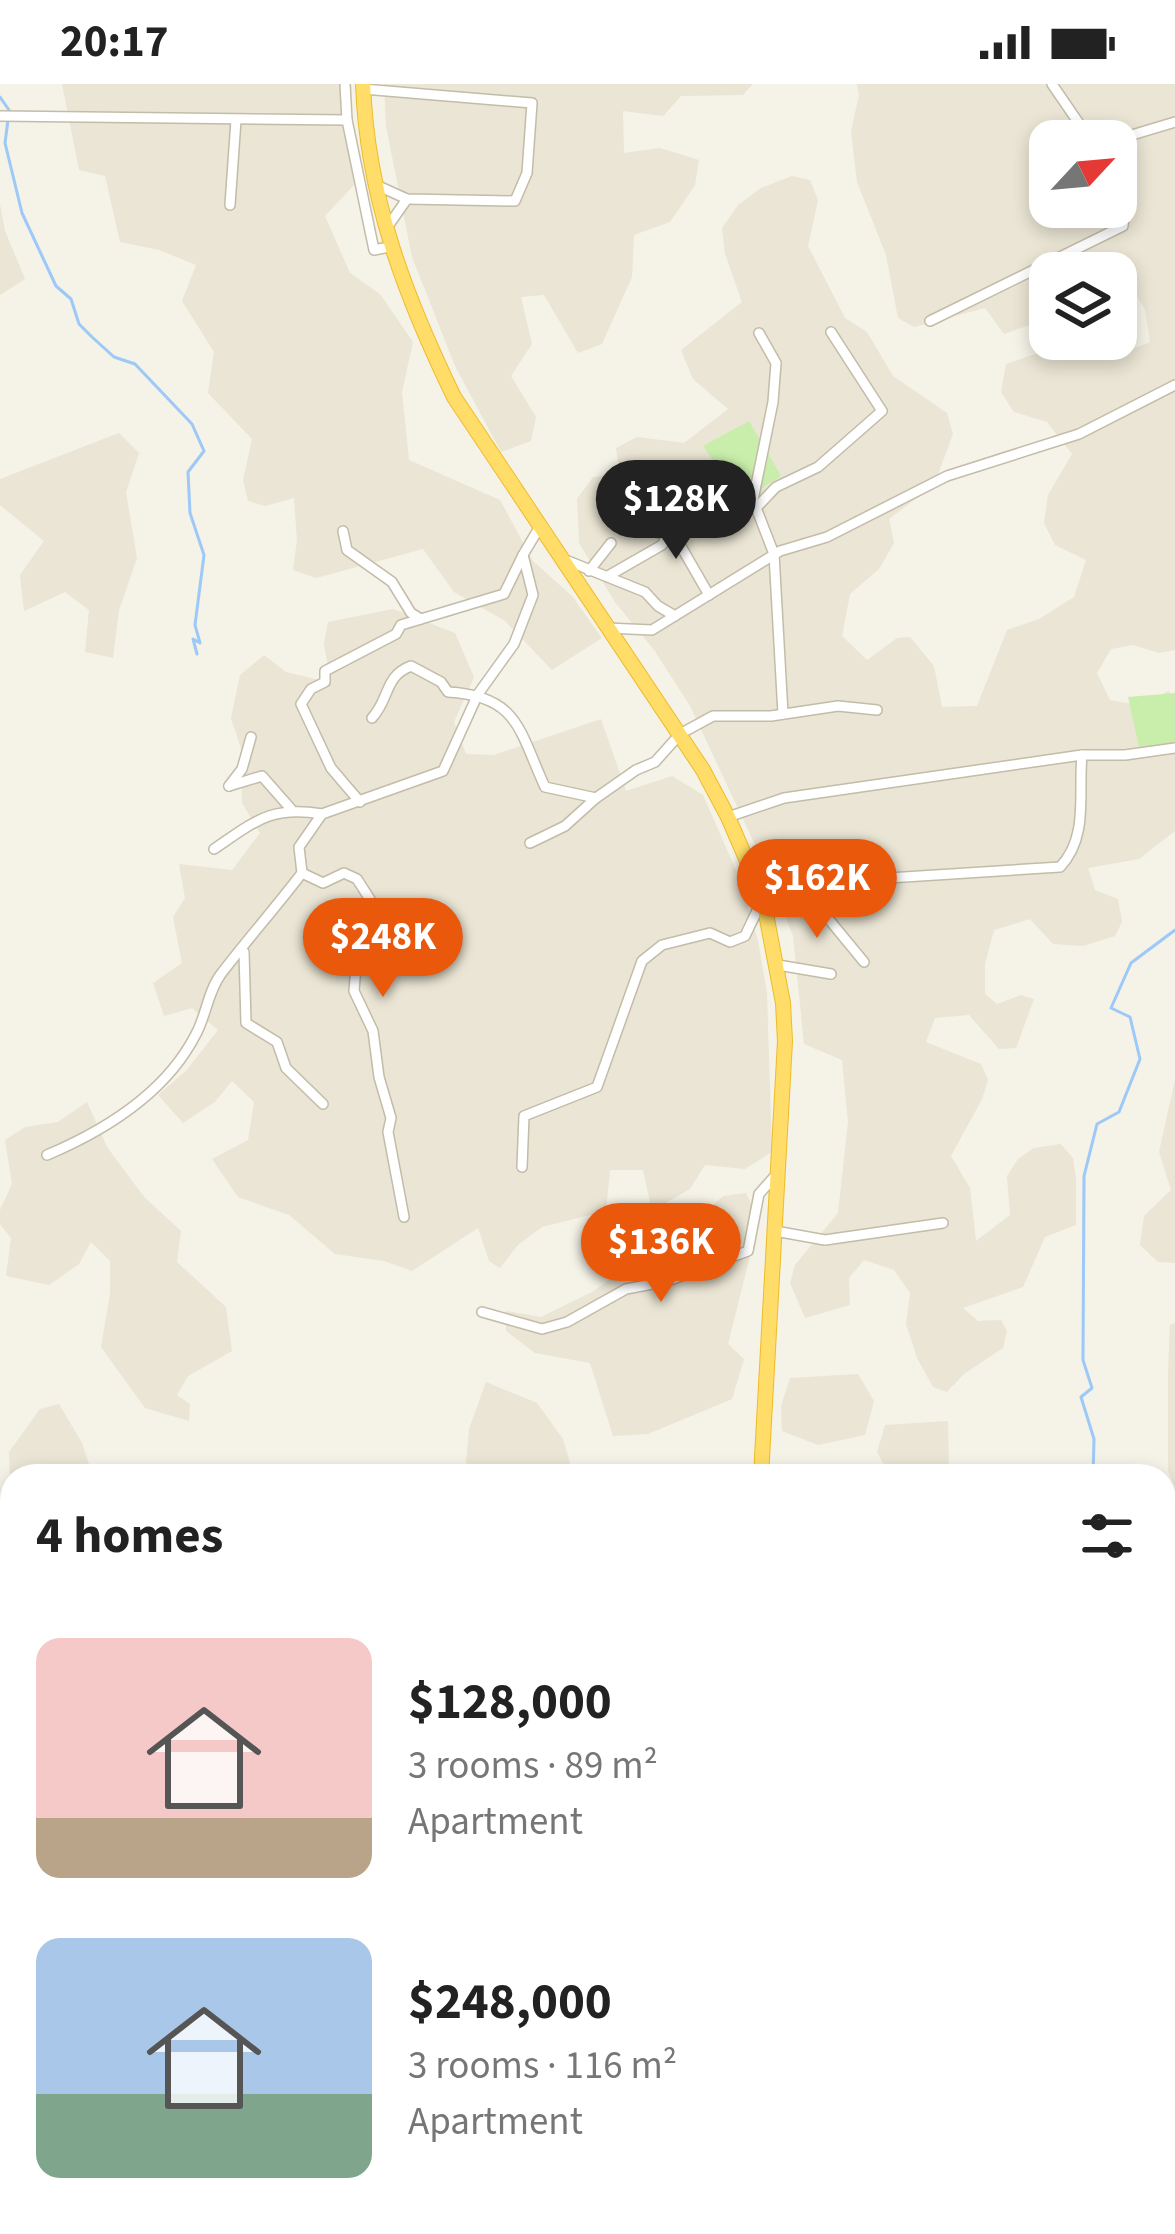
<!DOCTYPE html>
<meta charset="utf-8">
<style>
:root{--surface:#fff;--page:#f2f2f2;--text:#222;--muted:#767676;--accent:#ea580c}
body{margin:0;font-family:"Source Sans 3",sans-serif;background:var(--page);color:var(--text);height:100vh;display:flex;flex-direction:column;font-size:45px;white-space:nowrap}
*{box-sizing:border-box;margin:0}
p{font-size:39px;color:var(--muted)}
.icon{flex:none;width:66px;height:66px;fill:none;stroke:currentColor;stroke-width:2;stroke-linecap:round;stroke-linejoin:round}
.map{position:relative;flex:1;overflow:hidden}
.details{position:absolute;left:0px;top:1380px;width:1176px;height:771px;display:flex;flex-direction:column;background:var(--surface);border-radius:36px 36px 0 0;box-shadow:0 6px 18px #0003}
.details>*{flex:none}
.needle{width:78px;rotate:64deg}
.fabs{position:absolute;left:1029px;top:36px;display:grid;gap:24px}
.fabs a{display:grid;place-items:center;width:108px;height:108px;border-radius:24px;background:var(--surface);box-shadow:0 6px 18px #0003;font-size:60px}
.price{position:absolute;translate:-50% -102px;padding:0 27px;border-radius:42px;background:var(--accent);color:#fff;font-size:39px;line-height:78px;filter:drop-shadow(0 3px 6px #0008)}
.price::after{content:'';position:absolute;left:50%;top:72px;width:36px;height:27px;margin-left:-18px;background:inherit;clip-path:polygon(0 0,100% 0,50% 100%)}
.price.selected{background:#222;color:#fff}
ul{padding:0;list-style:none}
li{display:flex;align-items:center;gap:36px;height:300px;padding:0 36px}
li span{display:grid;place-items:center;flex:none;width:336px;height:240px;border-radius:24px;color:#555}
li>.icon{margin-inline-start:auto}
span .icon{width:144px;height:144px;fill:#fffc;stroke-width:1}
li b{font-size:51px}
h2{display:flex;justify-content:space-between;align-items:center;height:144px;padding:0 36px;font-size:51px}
.status{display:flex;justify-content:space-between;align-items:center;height:84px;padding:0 60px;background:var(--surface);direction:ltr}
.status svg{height:33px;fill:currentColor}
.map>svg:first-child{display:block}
</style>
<div class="status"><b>20:17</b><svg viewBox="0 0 49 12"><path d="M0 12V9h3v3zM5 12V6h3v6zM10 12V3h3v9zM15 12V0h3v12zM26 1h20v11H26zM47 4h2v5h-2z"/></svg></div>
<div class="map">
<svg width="1175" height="2150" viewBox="0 0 1175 2150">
<rect width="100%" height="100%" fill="#f5f2e7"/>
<g fill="#eae5d4" fill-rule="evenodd">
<path d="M62,0H339L354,101L325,132L350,189L380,210L413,258L402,308L409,376L500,416L533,477L572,512L602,554L552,586L505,537L454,508L423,465L316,494L293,486L297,456L294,414L265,422L248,417L243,396L252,355L208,309L214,268L182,217L196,181L159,166L120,158L105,92L79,86Z"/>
<path d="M384,0H753L743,11L681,12L663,32L623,27L624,69L660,64L699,76L695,101L670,138L634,151L632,193L602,260L578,269L544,211L521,213L532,260L511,292L536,333L531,357L501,368L455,282L412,173L386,42Z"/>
<path d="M857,0H1175V566L1159,569L1133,561L1111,565L1097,589L1110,616L1138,621L1169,607L1175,619V747L1139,775L1088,784L1095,806L1118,815L1122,838L1115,852L1083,862L1053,860L1030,835L994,846L985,880V910L997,920L1021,911L1034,915L1016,964L999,965L969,931L935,934L926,958L981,980L988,996L982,1015L951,1072L970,1104L976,1157L1010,1131L1007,1092L1018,1075L1034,1064L1061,1060L1073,1074L1076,1095V1141L1045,1153L1023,1203L963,1224L978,1237L1001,1236L1007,1247L1003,1264L964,1290L947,1308L933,1303L917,1274L906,1240L910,1209L894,1186L864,1176L849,1194L850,1221L805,1234L790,1199L795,1181L838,1129L848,1038L842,976L804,960L793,852L766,784L690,622L654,566L615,518L579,459L577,415L593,393L620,391L616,364L637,353L684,359L728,325L693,295L681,266L742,218L725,170L722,144L738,121L761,104L792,92L810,96L818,116L808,162L845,234L867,248L893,292L947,329L953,350L934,401L889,435L894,459L879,485L850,510L842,552L867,576L897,554L910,553L934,582L942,623L977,622L1007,546L1039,535L1074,513L1086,476L1055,461L1044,439L1048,411L1072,370L1047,338L1014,328L1001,308L1006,280L1056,263L1097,256L1118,271L1150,258L1145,226L1131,202L1119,210L1116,227V189H1050V234L1004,250L985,224L914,243L898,234L886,171L857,98L851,47L859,11ZM1050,57H1116V123H1050Z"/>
<path d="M0,120L5,147L25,195L0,211Z"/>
<path d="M119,349L139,369L126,408L137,474L119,526L113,574L85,568L89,526L65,508L24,527L20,491L44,457L0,421V395Z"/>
<path d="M393,525L455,549L474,593L454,638L466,670L494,671L601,635L626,707L672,692L703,711L738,791L758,857L767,909L772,1068L745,1085L705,1081L690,1105L652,1127L643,1086H610L606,1127L542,1143L518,1161L500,1184L489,1177L478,1144L412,1187L384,1177L335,1170L289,1131L238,1113L212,1075L248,1056L254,1018L232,997L215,1018L183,1039L158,1011L186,987L218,946L192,924L164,932L153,899L182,879L173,833L185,814L179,780L232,786L260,749L242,719L241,664L231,634L240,591L264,571L286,588L331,599L324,560L328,538Z"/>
<path d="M1175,996V1179L1158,1178L1140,1161L1144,1132L1171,1106L1159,1068Z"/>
<path d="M87,1018L107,1063L144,1113L181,1147L177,1178L226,1223L232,1267L188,1292L177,1311L190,1320L189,1337L145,1324L101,1263L110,1210V1177L91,1158L79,1180L49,1201L6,1192L11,1154L0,1140V1126L12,1100L5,1056L25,1043L58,1038Z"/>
<path d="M746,1109L759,1136L728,1260L744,1275L732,1315L648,1350L613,1352L590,1279L535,1269L506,1247V1227L541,1233L594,1207L641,1172L656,1148L700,1132L723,1112Z"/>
<path d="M1175,1239V1403L1168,1387V1288L1170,1241Z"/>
<path d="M858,1290L874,1317L865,1351L818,1361L782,1347L781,1322L790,1294Z"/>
<path d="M486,1298L537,1319L563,1355L574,1392H465L469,1345Z"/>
<path d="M59,1320L82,1359L92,1389L12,1392L11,1430L9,1368L40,1325Z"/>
<path d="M948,1337L949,1392H890L877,1368L885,1341Z"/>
<path d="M12,1914V2024L0,1995V1919Z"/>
<path d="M1175,2106V2150H1055L1065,2139H1164V2107Z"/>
<path d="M12,2129V2139H335L330,2150H4Z"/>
<path d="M728,2139H825L832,2150H727Z"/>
</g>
<g fill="#c9eeab">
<path d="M749,337L781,392L741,417L703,362Z"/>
<path d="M1175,609V660L1139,663L1128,613Z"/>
</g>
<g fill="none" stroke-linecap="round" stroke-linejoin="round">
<g stroke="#9dc9f8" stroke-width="3">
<path d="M0,13L9,26"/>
<path d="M8,36L5,59L22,129L56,202L71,215L79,240L92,253L114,273L135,280L192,340L204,367L188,388L190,429L204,471L195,541L200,559L193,555L197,570"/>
<path d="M1093,1392L1094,1355L1081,1313L1092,1304L1083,1276L1084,1092L1097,1040L1119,1028L1140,975L1130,933L1111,924L1131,879L1175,846"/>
</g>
<g stroke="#c2bca8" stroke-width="12">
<g id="minor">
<path d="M345,0L347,36L374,166L389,163"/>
<path d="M1052,0L1091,57"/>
<path d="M363,5L532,19L527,89L515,117L407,115L374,100"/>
<path d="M0,32L347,36"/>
<path d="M1112,57L1175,38"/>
<path d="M230,121L236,36"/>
<path d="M386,145L407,115"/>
<path d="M930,237L1123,142L1125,125L1116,102"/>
<path d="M759,249L776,279L773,318L753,416L774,470L783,630"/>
<path d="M756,424L776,403L818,383L882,327L831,248"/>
<path d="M343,447L347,466L392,498L411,529L421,535"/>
<path d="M668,451L675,452L709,511"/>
<path d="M568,477L645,508L658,522L675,532"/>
<path d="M589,487L611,459"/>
<path d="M608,492L662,461L668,451L636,444L629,431L649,418"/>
<path d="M607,544L652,546L780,467L827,453L947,392L1079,350L1175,301"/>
<path d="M372,634C390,615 384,592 411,582L441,598L448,608C519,612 519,647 545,703L596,714L636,686L655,678L680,650L713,632H771L838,622L877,626"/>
<path d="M229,702L262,692L291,725"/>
<path d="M229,702L242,685L251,653"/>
<path d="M360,718L331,684L301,620L311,605L325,598V587L396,550L401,541L504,510L523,471"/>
<path d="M728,733L784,714L1082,671"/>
<path d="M530,759L565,742L596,714"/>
<path d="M214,765C254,738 271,721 322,730"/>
<path d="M302,789L323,799L344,789L357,795L378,828L357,869L354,907L373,947L379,993L391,1034L388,1048L404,1133"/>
<path d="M799,807L822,827L864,878"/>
<path d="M244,868L246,939L277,958L286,984L323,1020"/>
<path d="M778,881L831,890"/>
<path d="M47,1071C106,1046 166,1009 196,950C206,932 208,907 221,890C247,856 276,823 302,789L299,763L322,730L443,687L478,610L514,560L533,511L523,471L539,444"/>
<path d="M522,1083L524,1032L597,1003L642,877L662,861L710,849L730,858L745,852L763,814L873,795L1060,783C1089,753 1078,709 1082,671H1125L1175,664"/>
<path d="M775,1147L825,1156L943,1139"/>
<path d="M482,1228L542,1245L567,1238L626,1205L668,1197L748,1167L759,1110L775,1092"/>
<path d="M323,2150L336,2139"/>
</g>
</g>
<g stroke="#efbb27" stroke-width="16">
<g id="highway">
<path d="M363,0C367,113 405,212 454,313L703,686L728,733L763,814L783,919L785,957L761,1392"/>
<path d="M708,2150L709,2139"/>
</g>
</g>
<use href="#minor" stroke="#fff" stroke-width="9"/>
<use href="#highway" stroke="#ffdd68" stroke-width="14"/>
</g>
</svg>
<div class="fabs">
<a><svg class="needle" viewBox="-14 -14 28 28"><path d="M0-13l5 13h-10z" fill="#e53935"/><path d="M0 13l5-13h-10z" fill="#767676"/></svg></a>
<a><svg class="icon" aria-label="layers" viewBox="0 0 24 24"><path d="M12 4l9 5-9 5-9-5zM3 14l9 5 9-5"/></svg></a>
</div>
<b class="price selected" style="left:676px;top:478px">$128K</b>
<b class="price" style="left:817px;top:857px">$162K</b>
<b class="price" style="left:383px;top:916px">$248K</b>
<b class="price" style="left:661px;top:1221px">$136K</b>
<section class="details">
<h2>4 homes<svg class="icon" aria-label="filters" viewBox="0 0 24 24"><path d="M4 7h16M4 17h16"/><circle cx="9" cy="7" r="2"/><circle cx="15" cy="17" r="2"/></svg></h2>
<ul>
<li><span style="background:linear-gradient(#f6c9c9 75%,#b9a48a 0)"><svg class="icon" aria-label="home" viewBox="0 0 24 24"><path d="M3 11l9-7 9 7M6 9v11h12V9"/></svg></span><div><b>$128,000</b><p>3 rooms · 89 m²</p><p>Apartment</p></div></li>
<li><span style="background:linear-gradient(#a9c7e8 65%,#7fa58c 0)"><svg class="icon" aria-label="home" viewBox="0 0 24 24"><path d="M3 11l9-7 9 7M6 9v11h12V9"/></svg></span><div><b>$248,000</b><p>3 rooms · 116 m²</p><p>Apartment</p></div></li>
</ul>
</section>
</div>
